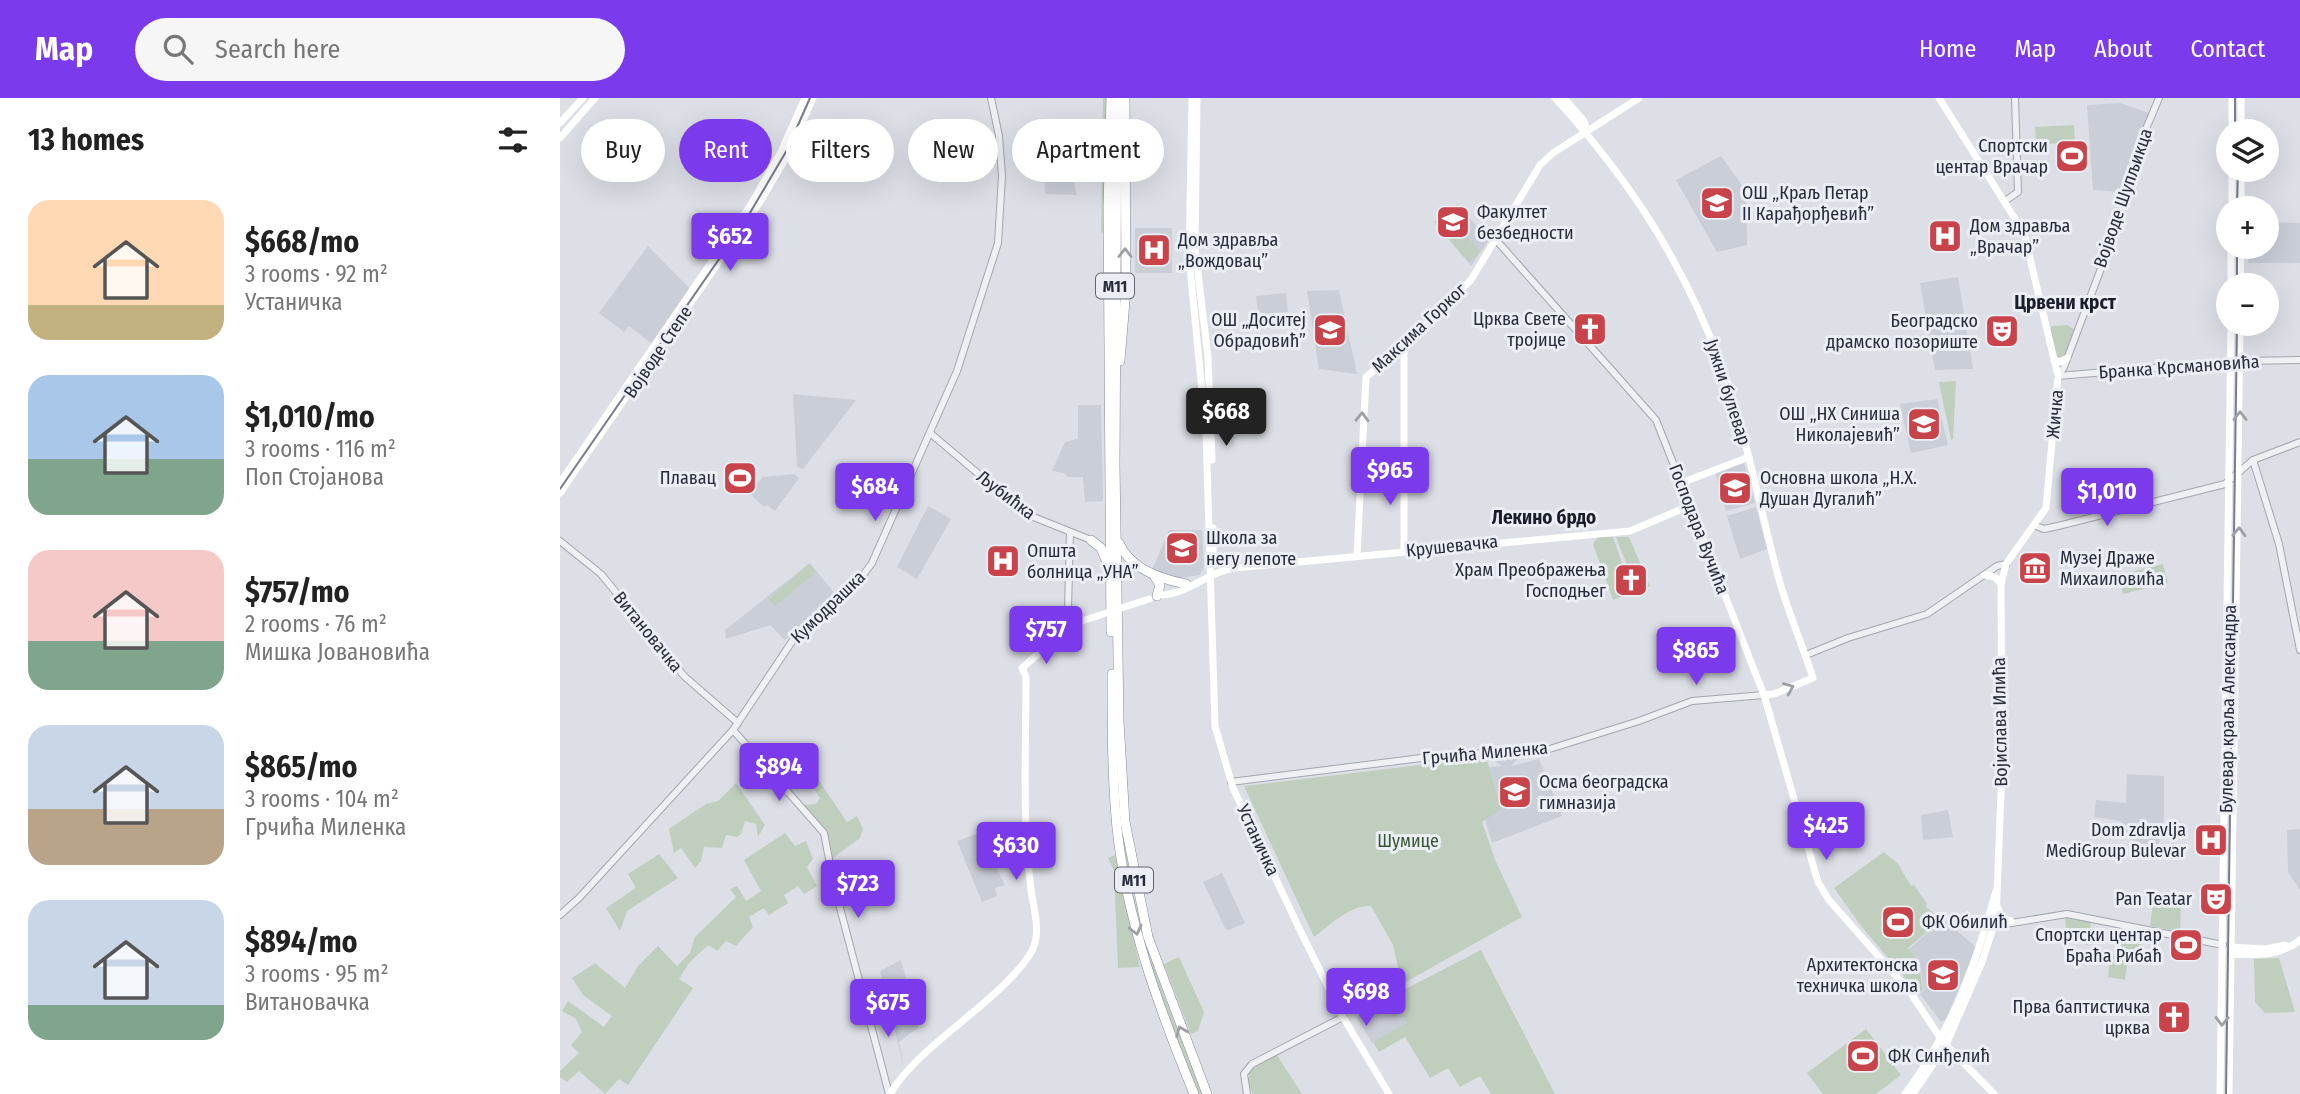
<!DOCTYPE html>
<meta charset="utf-8">
<style>
:root{--surface:#fff;--page:#f6f6f6;--text:#222;--muted:#767676;--accent:#7c3aed}
body{margin:0;font-family:"Fira Sans Condensed",sans-serif;background:var(--page);color:var(--text);height:100vh;display:flex;flex-direction:column;font-size:26px;white-space:nowrap}
*{box-sizing:border-box;margin:0}
p{font-size:23px;color:var(--muted)}
.icon{flex:none;width:38px;height:38px;fill:none;stroke:currentColor;stroke-width:2;stroke-linecap:round;stroke-linejoin:round}
.map{position:relative;flex:1;overflow:hidden}
.panel{display:flex;flex-direction:column;background:var(--surface);width:560px}
.panel>*{flex:none}
.hud{position:absolute;left:21px;top:21px;width:665px;height:63px;display:flex;gap:14px}
.controls{position:absolute;left:1656px;top:21px;display:grid;gap:14px}
.controls a{display:grid;place-items:center;width:63px;height:63px;border-radius:50%;background:var(--surface);box-shadow:0 7px 28px #0002;font-size:35px}
.price{position:absolute;translate:-50% -60px;padding:0 16px;border-radius:7px;background:var(--accent);color:#fff;font-size:23px;line-height:46px;filter:drop-shadow(0 2px 4px #0008)}
.price::after{content:'';position:absolute;left:50%;top:42px;width:21px;height:16px;margin-left:-10px;background:inherit;clip-path:polygon(0 0,100% 0,50% 100%)}
.price.current{background:#222;color:#fff}
ul{padding:0;list-style:none}
li{display:flex;align-items:center;gap:21px;height:175px;padding:0 28px}
li span{display:grid;place-items:center;flex:none;width:196px;height:140px;border-radius:21px;color:#555}
li>.icon{margin-inline-start:auto}
span .icon{width:84px;height:84px;fill:#fffc;stroke-width:1}
li b{font-size:30px}
h2{display:flex;justify-content:space-between;align-items:center;height:84px;padding:0 28px;font-size:30px}
.pill{padding:0 24px;border-radius:32px;background:var(--surface);box-shadow:0 7px 28px #0002;font-size:24px;line-height:63px}
.pill.current{background:var(--accent);color:#fff}
header{display:flex;align-items:center;gap:42px;box-sizing:border-box;height:98px;padding:0 35px;background:var(--accent);color:#fff}
header strong{font-size:33px}
nav{display:flex;gap:38px;margin-inline-start:auto;font-size:24px}
.search{width:490px;height:63px;background:var(--page);display:flex;align-items:center;gap:18px;box-sizing:border-box;padding:0 24px;border-radius:38px;color:var(--muted);font-size:26px}
main{display:flex;flex:1;min-height:0}
.map>svg:first-child{display:block}
</style>
<header>
<strong>Map</strong>
<div class="search"><svg class="icon" aria-label="search" viewBox="0 0 24 24"><circle cx="10" cy="10" r="6"/><path d="M15 15l6 6"/></svg>Search here</div>
<nav><a>Home</a><a>Map</a><a>About</a><a>Contact</a></nav>
</header>
<main>
<section class="panel">
<h2>13 homes<svg class="icon" aria-label="filters" viewBox="0 0 24 24"><path d="M4 7h16M4 17h16"/><circle cx="9" cy="7" r="2"/><circle cx="15" cy="17" r="2"/></svg></h2>
<ul>
<li><span style="background:linear-gradient(#ffd9b3 75%,#c2b280 0)"><svg class="icon" aria-label="home" viewBox="0 0 24 24"><path d="M3 11l9-7 9 7M6 9v11h12V9"/></svg></span><div><b>$668/mo</b><p>3 rooms · 92 m²</p><p>Устаничка</p></div></li>
<li><span style="background:linear-gradient(#a9c7e8 60%,#7fa58c 0)"><svg class="icon" aria-label="home" viewBox="0 0 24 24"><path d="M3 11l9-7 9 7M6 9v11h12V9"/></svg></span><div><b>$1,010/mo</b><p>3 rooms · 116 m²</p><p>Поп Стојанова</p></div></li>
<li><span style="background:linear-gradient(#f6c9c9 65%,#7fa58c 0)"><svg class="icon" aria-label="home" viewBox="0 0 24 24"><path d="M3 11l9-7 9 7M6 9v11h12V9"/></svg></span><div><b>$757/mo</b><p>2 rooms · 76 m²</p><p>Мишка Јовановића</p></div></li>
<li><span style="background:linear-gradient(#c9d6e8 60%,#b9a48a 0)"><svg class="icon" aria-label="home" viewBox="0 0 24 24"><path d="M3 11l9-7 9 7M6 9v11h12V9"/></svg></span><div><b>$865/mo</b><p>3 rooms · 104 m²</p><p>Грчића Миленка</p></div></li>
<li><span style="background:linear-gradient(#c9d6e8 75%,#7fa58c 0)"><svg class="icon" aria-label="home" viewBox="0 0 24 24"><path d="M3 11l9-7 9 7M6 9v11h12V9"/></svg></span><div><b>$894/mo</b><p>3 rooms · 95 m²</p><p>Витановачка</p></div></li>
</ul>
</section>
<div class="map">
<svg width="1740" height="996" viewBox="0 0 1740 996">
<rect width="100%" height="100%" fill="#dcdfe6"/>
<g fill="#caced7">
<path d="M1560,5L1589,15L1562,94L1533,92L1527,7Z"/>
<path d="M507,56L517,97L485,96L486,60Z"/>
<path d="M1161,58L1186,93L1187,147L1157,154L1116,82Z"/>
<path d="M897,106L929,142L911,168L874,124Z"/>
<path d="M1706,124L1740,125V165H1688V149H1706Z"/>
<rect x="575" y="130" width="37" height="45"/>
<path d="M88,148L130,191L92,246L69,228L64,234L39,215Z"/>
<path d="M1398,179L1413,271L1375,272L1360,185Z"/>
<path d="M779,192L797,276L759,271L747,193Z"/>
<path d="M726,195L728,214L698,216L696,198Z"/>
<path d="M233,296L296,302L243,371L237,369Z"/>
<path d="M1377,301L1388,347L1351,355L1340,306Z"/>
<path d="M518,307H541L543,403L525,404L523,379H508L504,375L492,373L505,344L518,341Z"/>
<path d="M1184,365L1195,405L1166,413L1155,374Z"/>
<path d="M234,376L239,380L215,413L207,407L204,409L188,394L203,379Z"/>
<path d="M368,408L391,421L357,481L337,469Z"/>
<path d="M1196,409L1207,451L1180,461L1167,418Z"/>
<path d="M609,432H642L644,469L640,477L614,481L592,472Z"/>
<path d="M250,465L276,497L225,542L210,527L166,541L165,532Z"/>
<path d="M923,656H963L951,668L979,661L1002,718L932,745L910,671L942,668Z"/>
<path d="M1567,676L1604,678V720L1597,755H1575V744L1562,730L1561,723L1534,719L1536,702L1566,705Z"/>
<path d="M1388,712L1393,739L1363,742L1361,717Z"/>
<path d="M1740,731V792L1728,774L1727,732Z"/>
<path d="M420,735L445,787L435,790L437,798L422,804L397,743Z"/>
<path d="M662,775L685,825L669,832H666L643,784Z"/>
<path d="M1383,821L1416,849L1386,921L1381,924L1360,896L1364,893L1359,861L1349,851Z"/>
<path d="M341,862L359,929L339,944L344,970L320,873Z"/>
<path d="M832,898L848,924L812,945L797,919Z"/>
</g>
<g fill="#c0cfbd">
<path d="M543,0H546L544,134L541,135Z"/>
<path d="M1514,27L1515,44L1476,47L1475,29Z"/>
<path d="M891,130L900,131L920,154L909,164L884,136Z"/>
<path d="M1507,227L1515,232L1506,258L1496,260L1490,231L1492,228Z"/>
<path d="M1396,283L1393,341L1391,342L1379,284Z"/>
<path d="M1038,439H1053L1064,471L1057,474L1066,497L1053,502L1033,446Z"/>
<path d="M1056,439H1069L1090,488L1082,492L1073,469L1068,470Z"/>
<path d="M249,466L256,474L215,508L209,501Z"/>
<path d="M1603,466L1608,485L1563,496L1559,477Z"/>
<path d="M926,659L941,711L922,724L936,764L962,819L842,886L833,847L811,808C790,807 770,827 754,839L684,688Z"/>
<path d="M254,675L287,724L297,718L303,731L300,740L273,760L265,731L244,707L256,706L260,700L247,680Z"/>
<path d="M557,678C564,710 564,745 570,778C584,854 615,925 643,996H637C622,957 605,919 592,880C570,814 561,746 557,678Z"/>
<path d="M176,685L205,727L198,739L196,726L185,723L181,736L177,739L166,737L162,750L144,749L141,763L135,770L121,750L114,755L109,731L146,706L158,703Z"/>
<path d="M225,735L235,748L246,743L253,761L247,769L257,788L244,796L238,788L224,797L228,805L209,817L204,810L189,819L193,829L176,848L166,843L157,853L148,847L129,865L119,881L133,890L68,987L59,981L45,996L19,973L7,984L0,979V973L19,955L11,947L22,934L16,921L2,913L8,903L44,929L52,918L23,897L12,880L35,865L65,890L78,868L98,848L117,868L130,855L135,839L176,799L170,791L177,788L186,803L201,793L184,762Z"/>
<path d="M1324,754L1338,766L1351,788L1354,787L1367,806L1366,809L1382,821L1348,850L1358,861L1363,892L1359,896L1301,828L1274,790Z"/>
<path d="M99,756L118,780L67,813L60,833L46,810L76,790L68,776Z"/>
<path d="M555,757L580,869L558,870L554,772L548,760Z"/>
<path d="M1593,806L1621,807L1620,834L1590,828Z"/>
<path d="M1505,819L1531,824L1528,847L1507,841Z"/>
<path d="M1564,827L1584,830L1580,855L1569,854L1565,882L1548,879L1550,857L1558,858Z"/>
<path d="M921,852L995,996H931L920,978L900,989L888,970L870,980L845,939L819,954L813,944L847,924L832,898Z"/>
<path d="M619,859L644,914L638,933L631,936L604,866Z"/>
<path d="M1719,860L1735,914L1705,915L1695,904L1694,861Z"/>
<path d="M1306,931L1341,977L1316,996H1263L1247,975Z"/>
<path d="M717,957L742,996H693L688,985L690,972Z"/>
</g>
<g fill="none" stroke-linecap="round" stroke-linejoin="round">
<g stroke="#a2a6af" stroke-width="8">
<g id="tertiary">
<path d="M1445,103L1458,94L1455,0"/>
<path d="M937,143L1096,322L1121,385"/>
<path d="M1498,278L1504,269L1558,125L1583,38L1599,0"/>
<path d="M1498,278L1677,263L1740,262"/>
<path d="M370,335L466,416L531,442"/>
<path d="M1693,362L1719,446L1740,552"/>
<path d="M1476,428L1484,431L1498,428L1665,386L1693,362L1740,344"/>
<path d="M510,434L508,511L512,527"/>
<path d="M0,443L41,476L124,578L178,625"/>
<path d="M1246,557L1288,540L1367,516L1437,468L1446,466"/>
<path d="M173,632L264,735L274,787L329,996"/>
<path d="M671,684L893,656L980,654L1079,623L1132,603L1204,597"/>
<path d="M0,817L19,800L173,632L233,542L301,480L312,465L397,273L438,145L442,78L439,38L431,0"/>
<path d="M1433,828L1507,816L1663,847"/>
<path d="M687,996L684,976L692,966L783,919"/>
</g>
</g>
<g stroke="#848b9b" stroke-width="10">
<g id="trunk">
<path d="M551,0L548,108L551,534"/>
<path d="M557,0L555,367L559,623L565,724L588,839L647,996"/>
<path d="M560,263L566,191L565,0"/>
<path d="M531,442L541,450L546,462"/>
<path d="M559,445C570,471 600,481 626,486"/>
<path d="M595,479L600,487L597,498"/>
<path d="M552,576C552,627 552,679 557,730C567,824 599,910 634,996"/>
</g>
</g>
<use href="#tertiary" stroke="#eef0f4" stroke-width="6"/>
<g stroke="#fff" stroke-width="7">
<path d="M632,0L629,159L646,335L655,628L673,690L739,830L783,919L829,996"/>
<path d="M637,0L635,150L648,259L652,362"/>
<path d="M995,0C1070,82 1123,164 1162,269C1186,335 1199,406 1217,474C1226,510 1242,545 1253,580L1214,596L1204,597"/>
<path d="M1004,0L1024,23L1027,34"/>
<path d="M0,25L23,0"/>
<path d="M1672,33V0"/>
<path d="M1681,33V0"/>
<path d="M0,40L35,0"/>
<path d="M1672,72V110"/>
<path d="M1681,72V110"/>
<path d="M1671,187V149"/>
<path d="M1680,187L1681,149"/>
<path d="M844,248V453"/>
<path d="M1494,262L1501,264L1507,260"/>
<path d="M1189,359L1121,385L1204,597L1258,784L1269,802L1350,894L1383,944L1434,996"/>
<path d="M0,385L190,108L221,54L245,0"/>
<path d="M0,395L200,104L226,60L253,0"/>
<path d="M653,457V430"/>
<path d="M797,458L806,279L844,248L911,182L980,67L993,55L1079,0"/>
<path d="M1425,477L1435,479L1441,486"/>
<path d="M599,497C628,497 647,474 674,470L1070,433L1129,408"/>
<path d="M1438,810L1442,820L1451,823"/>
<path d="M1671,849L1706,851L1725,847"/>
<path d="M1671,856C1696,857 1719,859 1740,842"/>
<path d="M330,996C361,945 433,909 469,858C483,838 474,814 471,792C462,722 466,650 466,579L462,570L509,529L522,523"/>
<path d="M1345,996C1391,935 1416,866 1436,793"/>
<path d="M1353,996L1386,947L1422,864L1436,821L1442,670L1441,486L1446,466L1486,410L1498,278L1464,135L1379,0"/>
<path d="M1660,996L1671,226"/>
<path d="M1669,996L1680,226"/>
</g>
<use href="#trunk" stroke="#fff" stroke-width="9"/>
<g stroke="#767d8e" stroke-width="2">
<path d="M1675,33V0"/>
<path d="M1677,110L1678,72"/>
<path d="M1677,187V149"/>
<path d="M0,391L184,125L227,52L250,0"/>
<path d="M1666,996L1677,226"/>
</g>
<path stroke="#fff" stroke-width="7" d="M522,523L589,501"/>
</g>
<defs><path id="oneway-chevron" d="M-2-3.5L2.5 0L-2 3.5" fill="none" stroke-width="1.6" stroke-linecap="round" stroke-linejoin="round" transform="scale(1.75)"/></defs>
<g stroke="#9da0a7">
<use href="#oneway-chevron" transform="translate(565 155) rotate(-90)"/>
<use href="#oneway-chevron" transform="translate(1680 318) rotate(-90)"/>
<use href="#oneway-chevron" transform="translate(802 319) rotate(-88)"/>
<use href="#oneway-chevron" transform="translate(1679 434) rotate(-89)"/>
<use href="#oneway-chevron" transform="translate(1229 590) rotate(-22)"/>
<use href="#oneway-chevron" transform="translate(576 832) rotate(76)"/>
<use href="#oneway-chevron" transform="translate(1662 923) rotate(91)"/>
<use href="#oneway-chevron" transform="translate(621 933) rotate(-112)"/>
</g>
<defs>
<g id="stadium-square" transform="scale(1.75)"><rect x="-9" y="-9" width="18" height="18" rx="4" fill="#c8444a" stroke="#ebeef4"/><path d="M0-5a6.5 5 0 1 0 0 10a6.5 5 0 1 0 0-10ZM-3.5-1.8h7v3.6h-7Z" fill="#fff"/></g>
<g id="school-square" transform="scale(1.75)"><rect x="-9" y="-9" width="18" height="18" rx="4" fill="#c8444a" stroke="#ebeef4"/><path d="M0-5L7-2L0 1L-7-2ZM-4 1L0 2.5L4 1V4Q0 6-4 4Z" fill="#fff"/></g>
<g id="university-square" transform="scale(1.75)"><rect x="-9" y="-9" width="18" height="18" rx="4" fill="#c8444a" stroke="#ebeef4"/><path d="M0-5L7-2L0 1L-7-2ZM-4 1L0 2.5L4 1V4Q0 6-4 4Z" fill="#fff"/></g>
<g id="hospital-square" transform="scale(1.75)"><rect x="-9" y="-9" width="18" height="18" rx="4" fill="#c8444a" stroke="#ebeef4"/><path d="M-5-5h3v3.5h4V-5h3V5h-3V1.5h-4V5h-3Z" fill="#fff"/></g>
<g id="church-square" transform="scale(1.75)"><rect x="-9" y="-9" width="18" height="18" rx="4" fill="#c8444a" stroke="#ebeef4"/><path d="M-1.2-6h2.4v3.5h3.3v2.4h-3.3V6h-2.4V-.1h-3.3v-2.4h3.3Z" fill="#fff"/></g>
<g id="theatre-square" transform="scale(1.75)"><rect x="-9" y="-9" width="18" height="18" rx="4" fill="#c8444a" stroke="#ebeef4"/><path d="M-5-5.5Q0-4 5-5.5V0Q5 5 0 6Q-5 5-5 0ZM-3.3-2.5H-1v1.5H-3.3ZM1-2.5H3.3v1.5H1ZM-2.8 1Q0 5.5 2.8 1Z" fill="#fff"/></g>
<g id="museum-square" transform="scale(1.75)"><rect x="-9" y="-9" width="18" height="18" rx="4" fill="#c8444a" stroke="#ebeef4"/><path d="M0-6L6-3V-2H-6V-3ZM-5-1h2V3h-2ZM-1-1h2V3h-2ZM3-1h2V3H3ZM-6 4H6V6H-6Z" fill="#fff"/></g>
</defs>
<g fill-rule="evenodd">
<use href="#stadium-square" x="1512" y="58"/>
<use href="#school-square" x="1157" y="105"/>
<use href="#university-square" x="893" y="124"/>
<use href="#hospital-square" x="1385" y="138"/>
<use href="#hospital-square" x="594" y="152"/>
<use href="#church-square" x="1030" y="231"/>
<use href="#school-square" x="770" y="232"/>
<use href="#theatre-square" x="1442" y="233"/>
<use href="#school-square" x="1364" y="326"/>
<use href="#stadium-square" x="180" y="380"/>
<use href="#school-square" x="1175" y="390"/>
<use href="#school-square" x="622" y="450"/>
<use href="#hospital-square" x="443" y="463"/>
<use href="#museum-square" x="1475" y="470"/>
<use href="#church-square" x="1071" y="482"/>
<use href="#school-square" x="955" y="694"/>
<use href="#hospital-square" x="1651" y="742"/>
<use href="#theatre-square" x="1656" y="801"/>
<use href="#stadium-square" x="1338" y="824"/>
<use href="#stadium-square" x="1626" y="847"/>
<use href="#school-square" x="1383" y="877"/>
<use href="#church-square" x="1614" y="919"/>
<use href="#stadium-square" x="1303" y="958"/>
</g>
<g text-anchor="middle" stroke-width="6" stroke-linejoin="round" paint-order="stroke">
<g fill="#ebeef4" stroke="#616672" stroke-width="2">
<rect x="536" y="175.5" width="38" height="25" rx="5"/>
<rect x="555" y="769.5" width="38" height="25" rx="5"/>
</g>
<g font-size="16" font-weight="bold" fill="#262c3b">
<text x="555" y="194">M11</text>
<text x="574" y="788">M11</text>
</g>
<g font-size="18" fill="#262c3b" stroke="#ebeef4" text-anchor="end">
<text x="1488" y="54">Спортски<tspan x="1488" dy="21">центар Врачар</tspan></text>
<text x="1182" y="101" text-anchor="start">ОШ „Краљ Петар<tspan x="1182" dy="21">II Карађорђевић”</tspan></text>
<text x="917" y="120" text-anchor="start">Факултет<tspan x="917" dy="21">безбедности</tspan></text>
<text x="1410" y="134" text-anchor="start">Дом здравља<tspan x="1410" dy="21">„Врачар”</tspan></text>
<text x="618" y="148" text-anchor="start">Дом здравља<tspan x="618" dy="21">„Вождовац”</tspan></text>
<text x="1006" y="227">Црква Свете<tspan x="1006" dy="21">тројице</tspan></text>
<text x="746" y="228">ОШ „Доситеј<tspan x="746" dy="21">Обрадовић”</tspan></text>
<text x="1418" y="229">Београдско<tspan x="1418" dy="21">драмско позориште</tspan></text>
<text x="1340" y="322">ОШ „НХ Синиша<tspan x="1340" dy="21">Николајевић”</tspan></text>
<text x="156" y="386">Плавац</text>
<text x="1200" y="386" text-anchor="start">Основна школа „Н.Х.<tspan x="1200" dy="21">Душан Дугалић”</tspan></text>
<text x="646" y="446" text-anchor="start">Школа за<tspan x="646" dy="21">негу лепоте</tspan></text>
<text x="467" y="459" text-anchor="start">Општа<tspan x="467" dy="21">болница „УНА”</tspan></text>
<text x="1500" y="466" text-anchor="start">Музеј Драже<tspan x="1500" dy="21">Михаиловића</tspan></text>
<text x="1046" y="478">Храм Преображења<tspan x="1046" dy="21">Господњег</tspan></text>
<text x="979" y="690" text-anchor="start">Осма београдска<tspan x="979" dy="21">гимназија</tspan></text>
<text x="1626" y="738">Dom zdravlja<tspan x="1626" dy="21">MediGroup Bulevar</tspan></text>
<text x="1632" y="807">Pan Teatar</text>
<text x="1362" y="830" text-anchor="start">ФК Обилић</text>
<text x="1602" y="843">Спортски центар<tspan x="1602" dy="21">Браћа Рибаћ</tspan></text>
<text x="1358" y="873">Архитектонска<tspan x="1358" dy="21">техничка школа</tspan></text>
<text x="1590" y="915">Прва баптистичка<tspan x="1590" dy="21">црква</tspan></text>
<text x="1328" y="964" text-anchor="start">ФК Синђелић</text>
</g>
<g font-size="18" fill="#262c3b" stroke="#ebeef4">
<text transform="translate(1563 100) rotate(-71)" y="6">Војводе Шупљикца</text>
<text transform="translate(859 230) rotate(-43)" y="6">Максима Горког</text>
<text transform="translate(98 254) rotate(-56)" y="6">Војводе Степе</text>
<text transform="translate(1619 269) rotate(-4)" y="6">Бранка Крсмановића</text>
<text transform="translate(1168 294) rotate(72)" y="6">Јужни булевар</text>
<text transform="translate(1495 316) rotate(-85)" y="6">Жичка</text>
<text transform="translate(446 397) rotate(37)" y="6">Љубићка</text>
<text transform="translate(1139 431) rotate(69)" y="6">Господара Вучића</text>
<text transform="translate(892 448) rotate(-6)" y="6">Крушевачка</text>
<text transform="translate(268 509) rotate(-44)" y="6">Кумодрашка</text>
<text transform="translate(88 534) rotate(51)" y="6">Витановачка</text>
<text transform="translate(1668 611) rotate(-89)" y="6">Булевар краља Александра</text>
<text transform="translate(1440 624) rotate(-91)" y="6">Војислава Илића</text>
<text transform="translate(925 655) rotate(-5)" y="6">Грчића Миленка</text>
<text transform="translate(698 742) rotate(65)" y="6">Устаничка</text>
</g>
<g font-size="18" fill="#375634" stroke="#ebeef4">
<text x="848" y="749">Шумице</text>
</g>
<g font-size="19" font-weight="bold" fill="#191d2c" stroke="#ebeef4">
<text x="1505" y="211">Црвени крст</text>
<text x="984" y="426">Лекино брдо</text>
</g>
</g>
</svg>
<div class="controls">
<a><svg class="icon" aria-label="layers" viewBox="0 0 24 24"><path d="M12 4l9 5-9 5-9-5zM3 14l9 5 9-5"/></svg></a>
<a>+</a>
<a>−</a>
</div>
<b class="price" style="left:170px;top:175px">$652</b>
<b class="price current" style="left:666px;top:350px">$668</b>
<b class="price" style="left:830px;top:409px">$965</b>
<b class="price" style="left:315px;top:425px">$684</b>
<b class="price" style="left:1547px;top:430px">$1,010</b>
<b class="price" style="left:486px;top:568px">$757</b>
<b class="price" style="left:1136px;top:589px">$865</b>
<b class="price" style="left:219px;top:705px">$894</b>
<b class="price" style="left:1266px;top:764px">$425</b>
<b class="price" style="left:456px;top:784px">$630</b>
<b class="price" style="left:298px;top:822px">$723</b>
<b class="price" style="left:806px;top:930px">$698</b>
<b class="price" style="left:328px;top:941px">$675</b>
<div class="hud">
<a class="pill">Buy</a>
<a class="pill current">Rent</a>
<a class="pill">Filters</a>
<a class="pill">New</a>
<a class="pill">Apartment</a>
</div>
</div>
</main>
